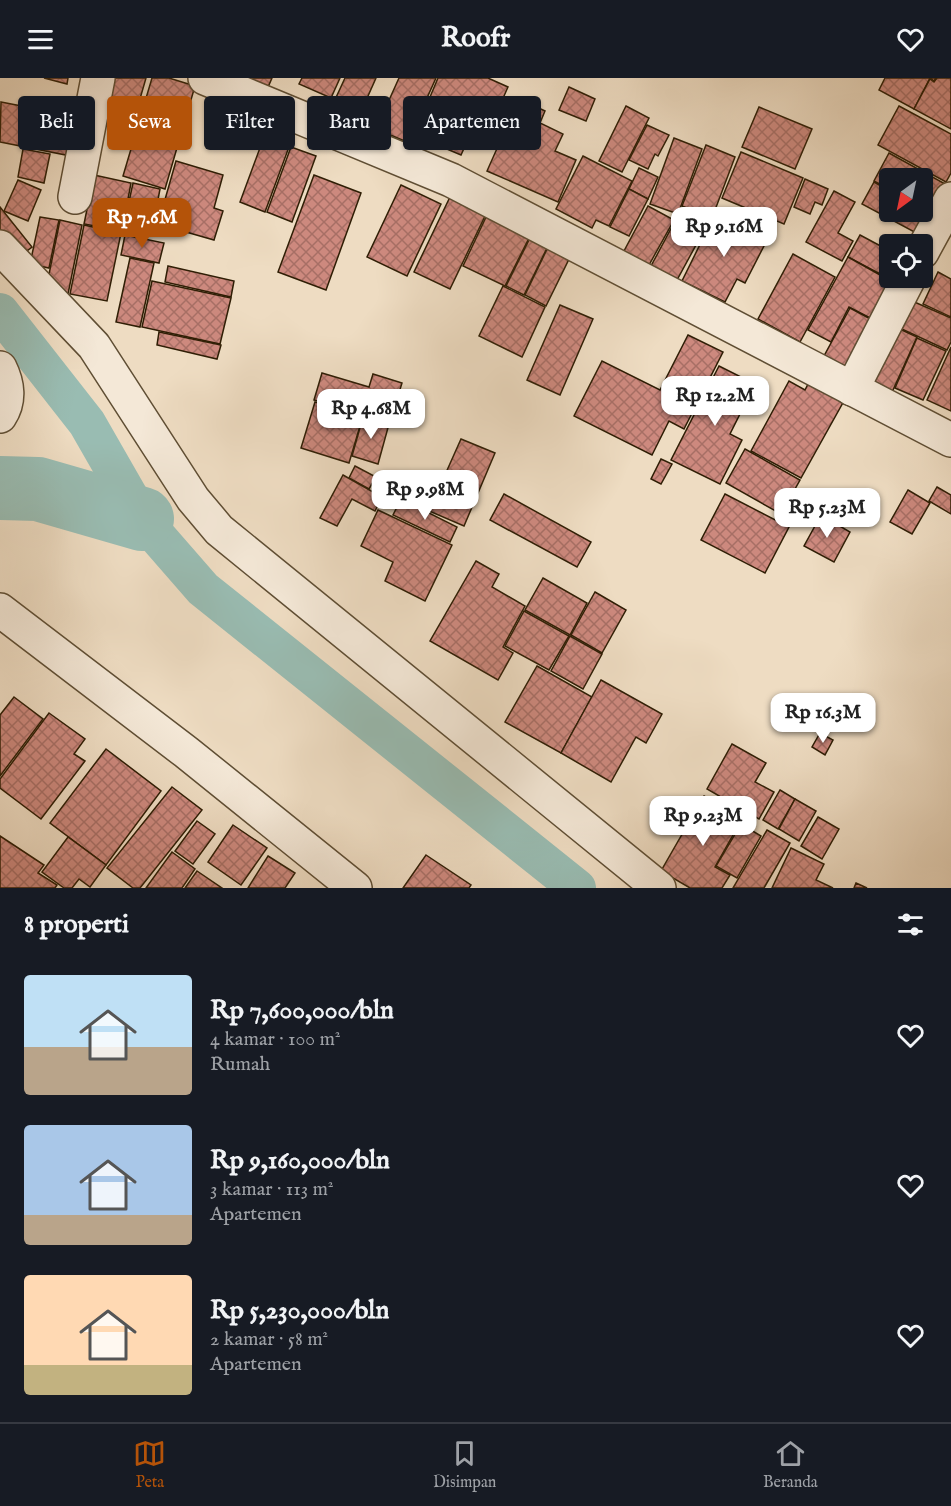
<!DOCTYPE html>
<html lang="id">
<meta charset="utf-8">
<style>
:root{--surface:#171b24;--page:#20242c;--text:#f1f3f6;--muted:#9ea1a6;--line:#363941;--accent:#b45309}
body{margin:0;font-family:"IM FELL English",serif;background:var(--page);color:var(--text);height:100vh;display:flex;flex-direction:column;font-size:22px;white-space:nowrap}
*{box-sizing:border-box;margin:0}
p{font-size:20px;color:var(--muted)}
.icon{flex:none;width:33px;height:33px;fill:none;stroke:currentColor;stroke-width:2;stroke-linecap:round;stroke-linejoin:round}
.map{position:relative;height:810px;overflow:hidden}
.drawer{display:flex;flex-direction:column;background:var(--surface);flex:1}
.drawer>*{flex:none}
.hud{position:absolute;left:18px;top:18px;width:600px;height:54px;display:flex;gap:12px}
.needle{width:39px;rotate:213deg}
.buttons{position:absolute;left:879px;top:90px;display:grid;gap:12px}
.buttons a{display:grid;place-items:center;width:54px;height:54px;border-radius:6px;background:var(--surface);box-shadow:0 2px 4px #0004;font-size:30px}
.price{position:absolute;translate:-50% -51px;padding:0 14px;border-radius:12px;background:#fff;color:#222;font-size:20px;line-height:39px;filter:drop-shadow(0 2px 3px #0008)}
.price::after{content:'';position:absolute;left:50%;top:36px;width:18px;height:14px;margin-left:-9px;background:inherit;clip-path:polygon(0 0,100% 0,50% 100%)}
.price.on{background:var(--accent);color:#fff}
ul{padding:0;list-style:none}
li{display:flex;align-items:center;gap:18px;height:150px;padding:0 24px}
li span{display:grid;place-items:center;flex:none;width:168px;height:120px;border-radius:6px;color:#555}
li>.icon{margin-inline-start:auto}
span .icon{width:72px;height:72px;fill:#fffc;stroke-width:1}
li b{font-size:26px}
h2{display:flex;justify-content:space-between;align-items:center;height:72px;padding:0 24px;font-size:26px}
.tag{padding:0 21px;border-radius:6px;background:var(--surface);box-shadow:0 2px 4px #0004;font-size:21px;line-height:54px}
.tag.on{background:var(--accent);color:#fff}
header{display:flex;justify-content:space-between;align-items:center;height:78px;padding:0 24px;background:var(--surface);font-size:27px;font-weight:700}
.menu{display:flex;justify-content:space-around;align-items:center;height:84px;border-top:2px solid var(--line);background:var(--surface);font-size:16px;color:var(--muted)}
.menu a{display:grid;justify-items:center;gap:3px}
.menu .on{color:var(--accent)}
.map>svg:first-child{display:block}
</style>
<header><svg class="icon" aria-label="menu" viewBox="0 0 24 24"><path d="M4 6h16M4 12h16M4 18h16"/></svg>Roofr<svg class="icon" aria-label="heart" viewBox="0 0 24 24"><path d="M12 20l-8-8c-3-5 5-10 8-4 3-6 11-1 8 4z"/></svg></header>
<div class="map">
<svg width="951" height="810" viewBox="0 0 951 810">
<defs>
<pattern id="building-cross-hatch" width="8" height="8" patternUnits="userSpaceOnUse" patternTransform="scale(1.5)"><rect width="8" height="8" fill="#cd897e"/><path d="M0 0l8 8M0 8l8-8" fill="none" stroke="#a76f65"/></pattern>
</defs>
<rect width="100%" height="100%" fill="#eedcc2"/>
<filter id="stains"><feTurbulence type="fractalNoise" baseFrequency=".00333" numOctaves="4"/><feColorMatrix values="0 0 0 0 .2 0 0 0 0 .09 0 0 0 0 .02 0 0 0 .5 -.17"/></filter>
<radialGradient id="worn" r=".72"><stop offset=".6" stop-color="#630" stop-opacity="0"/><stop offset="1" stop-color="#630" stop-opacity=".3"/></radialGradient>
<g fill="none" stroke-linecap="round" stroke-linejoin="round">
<path stroke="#99bcb2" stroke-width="38" d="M0,234L87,345L142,441L203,511L577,810"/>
<path stroke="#99bcb2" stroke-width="64" d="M0,410L38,411L142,441"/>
</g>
<g fill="url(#building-cross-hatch)" stroke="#2f1e05" stroke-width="1.5">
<path d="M44,0H68L67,6Z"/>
<path d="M113,0H146L131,52L101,43Z"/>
<path d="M152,0H169L195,8L165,111L123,98Z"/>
<path d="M248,0H272L265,16L245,8Z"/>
<path d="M302,0H340L331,20L299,6Z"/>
<path d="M345,0H376L360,36L334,24Z"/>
<path d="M399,0H436L407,64L376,51Z"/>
<path d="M438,0H488L508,9L484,63L470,57L461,77L414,57Z"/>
<path d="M885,0H936L934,3L930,0L914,31L879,12Z"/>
<path d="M937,0H951V51L914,31L930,1L934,4Z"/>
<path d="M569,9L595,21L586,43L559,32Z"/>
<path d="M519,21L545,33L540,45L563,56L555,73L576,82L558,124L487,93Z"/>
<path d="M1,24L84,40L76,79L0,64Z"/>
<path d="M626,28L649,40L622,94L599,83Z"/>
<path d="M899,28L951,56V95L946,104L878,67Z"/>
<path d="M759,29L812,51L795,91L742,69Z"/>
<path d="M647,47L669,57L658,78L655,76L648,91L629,82Z"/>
<path d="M264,59L289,69L265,134L240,124Z"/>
<path d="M674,60L702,71L678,136L650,126Z"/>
<path d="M706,67L735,79L712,140L682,128Z"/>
<path d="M291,69L316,78L292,144L267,134Z"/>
<path d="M23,71L50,76L44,105L18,99Z"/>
<path d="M741,74L803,100L784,146L722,120Z"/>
<path d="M889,75L947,107L932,135L922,130V100H890V112L874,103Z"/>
<path d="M583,78L632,103L609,148L596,142L592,150L556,131Z"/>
<path d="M176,83L223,97L214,130L223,133L214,162L158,146Z"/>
<path d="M639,90L658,99L648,121L629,111Z"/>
<path d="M94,97L131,105L122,153L84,146Z"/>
<path d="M314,97L361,115L326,212L278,194Z"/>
<path d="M805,101L828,111L822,127L815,124L810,136L794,129Z"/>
<path d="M18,102L41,112L28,143L4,133Z"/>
<path d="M874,104L890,113V134H922V130L932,136L920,157L862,126Z"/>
<path d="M133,105L160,111L156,132L141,129L137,149L124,147Z"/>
<path d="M401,107L441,126L407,198L367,179Z"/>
<path d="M629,111L648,121L629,158L610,149Z"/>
<path d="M834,113L855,124L838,155L853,163L842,183L806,164Z"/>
<path d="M450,119L486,136L450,211L414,194Z"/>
<path d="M648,128L674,142L649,187L624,173Z"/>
<path d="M0,129L32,169L19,179L0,156Z"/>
<path d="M682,130L708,145L677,202L651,188Z"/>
<path d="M715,136L767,162L745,205L737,201L725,224L682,203Z"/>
<path d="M487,137L530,158L505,208L463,188Z"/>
<path d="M40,139L59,142L49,190L30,186Z"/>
<path d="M60,142L82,147L68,216L46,211Z"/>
<path d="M84,147L121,155L107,223L70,216Z"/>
<path d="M125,157L164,165L159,185L121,177Z"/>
<path d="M860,157L890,173V200H903L899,206L848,179Z"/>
<path d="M531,158L549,166L524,217L506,208Z"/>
<path d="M549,167L571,177L546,228L525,217Z"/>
<path d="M793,176L835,199L800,264L758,241Z"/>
<path d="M848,179L898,207L878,244L849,229L831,264L808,252Z"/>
<path d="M130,180L154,185L140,249L116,244Z"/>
<path d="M168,188L234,203L231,219L165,204Z"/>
<path d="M938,194L951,201V239L923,226Z"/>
<path d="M152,203L231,220L220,266L142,249Z"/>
<path d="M503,208L545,229L522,279L479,258Z"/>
<path d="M903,219L951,240V264L947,272L891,246Z"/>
<path d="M560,227L593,241L560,317L527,302Z"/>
<path d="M850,230L878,245L852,293L824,278Z"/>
<path d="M891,247L917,259L888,323L862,311Z"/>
<path d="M159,254L221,267L217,281L157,267Z"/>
<path d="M688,257L723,274L684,351L669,343L652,377L574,338L602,283L660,312Z"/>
<path d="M917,260L946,273L923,322L895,310Z"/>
<path d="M951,269V333L927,322Z"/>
<path d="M719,288L755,306L730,356L742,362L720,406L671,382Z"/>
<path d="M322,295L369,309L373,296L402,305L390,344L314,322Z"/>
<path d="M810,302L845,321L801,400L751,373L789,303L805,312Z"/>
<path d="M315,324L363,338L349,385L301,370Z"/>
<path d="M363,339L389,346L378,386L352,378Z"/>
<path d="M461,361L495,375L464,448L413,426L424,401L440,408Z"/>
<path d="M745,371L800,402L781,436L726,405Z"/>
<path d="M661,381L672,386L661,406L651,401Z"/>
<path d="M355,388L376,399L369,411L349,400Z"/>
<path d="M343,397L382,419L375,433L352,421L337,448L320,440Z"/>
<path d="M937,409L951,417V436L929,423Z"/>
<path d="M908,412L930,425L912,456L890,444Z"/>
<path d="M504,416L591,464L577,489L490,442Z"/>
<path d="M725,416L789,449L765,495L701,462Z"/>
<path d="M401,421L457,449L450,464L393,437Z"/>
<path d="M378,432L452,467L425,523L385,503L393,484L361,468Z"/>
<path d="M821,437L850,454L834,484L804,468Z"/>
<path d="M476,483L499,496L492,509L525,528L503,569L513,575L498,602L430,563Z"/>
<path d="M543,500L587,525L570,557L525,532Z"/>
<path d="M595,514L626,532L602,575L571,557Z"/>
<path d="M524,533L569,558L549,592L505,568Z"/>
<path d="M570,558L602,576L583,611L551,593Z"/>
<path d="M537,588L592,619L561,675L505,644Z"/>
<path d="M601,602L662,636L646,665L636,659L611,704L561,675Z"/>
<path d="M14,619L43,641L0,698V637Z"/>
<path d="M49,635L85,661L74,676L85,683L41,741L0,710V701Z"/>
<path d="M820,655L833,662L825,677L812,669Z"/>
<path d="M732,666L766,685L755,704L774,714L759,741L707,711Z"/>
<path d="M106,671L161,713L106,787L50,745Z"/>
<path d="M172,709L202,732L140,810H133L107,790Z"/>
<path d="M780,712L795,721L778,751L763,742Z"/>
<path d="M704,718L742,741L715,789L730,797L722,810H690L661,793Z"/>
<path d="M795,721L816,733L799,763L779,751Z"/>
<path d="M818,739L839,751L822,781L801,768Z"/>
<path d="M197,743L215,756L193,786L175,773Z"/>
<path d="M741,746L761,758L737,800L716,788Z"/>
<path d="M233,747L267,770L241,807L208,784Z"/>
<path d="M767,752L790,765L764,810H733Z"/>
<path d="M0,758L44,787L38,795L57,807L55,810H0Z"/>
<path d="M68,759L106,787L90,809L79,801L72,810H64L42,794Z"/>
<path d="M791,770L824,786L816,802L833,810H772Z"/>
<path d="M172,774L195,791L182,810H146Z"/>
<path d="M426,777L471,807L469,810H403Z"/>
<path d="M268,778L295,795L285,810H248Z"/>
<path d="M197,793L222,810H185Z"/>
<path d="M856,805L867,810H854Z"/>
</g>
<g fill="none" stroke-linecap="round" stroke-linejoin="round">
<g stroke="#5f4e34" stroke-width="36">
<g id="street">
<path d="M205,0L451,102L951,362"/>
<path d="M75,119L98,0"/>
<path d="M0,169L94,268L193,421L219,452L659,810"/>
<path d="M922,174L951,121"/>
<path d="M0,290C8,306 10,323 0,338"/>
<path d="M852,311L909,200"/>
<path d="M0,532L186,674L355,810"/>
</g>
</g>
<use href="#street" stroke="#f4e8d7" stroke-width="33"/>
</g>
<rect width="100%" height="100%" filter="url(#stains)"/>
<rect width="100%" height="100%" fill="url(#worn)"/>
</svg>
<div class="buttons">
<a><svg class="needle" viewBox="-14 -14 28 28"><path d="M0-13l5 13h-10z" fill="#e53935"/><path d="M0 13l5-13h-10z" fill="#9ea1a6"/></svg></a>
<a><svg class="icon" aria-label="locate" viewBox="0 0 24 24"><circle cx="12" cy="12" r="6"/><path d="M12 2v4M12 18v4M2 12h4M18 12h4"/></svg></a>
</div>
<b class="price on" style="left:142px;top:171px">Rp 7.6M</b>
<b class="price" style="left:724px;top:180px">Rp 9.16M</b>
<b class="price" style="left:715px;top:349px">Rp 12.2M</b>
<b class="price" style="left:371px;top:362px">Rp 4.68M</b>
<b class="price" style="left:425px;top:443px">Rp 9.98M</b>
<b class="price" style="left:827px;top:461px">Rp 5.23M</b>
<b class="price" style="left:823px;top:666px">Rp 16.3M</b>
<b class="price" style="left:703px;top:769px">Rp 9.23M</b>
<div class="hud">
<a class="tag">Beli</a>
<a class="tag on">Sewa</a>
<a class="tag">Filter</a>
<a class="tag">Baru</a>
<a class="tag">Apartemen</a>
</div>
</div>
<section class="drawer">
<h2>8 properti<svg class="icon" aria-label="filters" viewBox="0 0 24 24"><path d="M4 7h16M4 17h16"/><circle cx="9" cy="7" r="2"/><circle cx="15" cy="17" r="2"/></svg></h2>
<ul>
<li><span style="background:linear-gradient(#bfe0f5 60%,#b9a48a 0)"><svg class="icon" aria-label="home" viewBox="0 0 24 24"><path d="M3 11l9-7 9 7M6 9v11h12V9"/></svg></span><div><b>Rp 7,600,000/bln</b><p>4 kamar · 100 m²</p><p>Rumah</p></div><svg class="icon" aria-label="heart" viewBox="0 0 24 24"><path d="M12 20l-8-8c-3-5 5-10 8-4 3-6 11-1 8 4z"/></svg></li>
<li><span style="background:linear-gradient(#a9c7e8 75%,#b9a48a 0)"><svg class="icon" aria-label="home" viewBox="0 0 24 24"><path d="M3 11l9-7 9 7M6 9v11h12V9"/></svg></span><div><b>Rp 9,160,000/bln</b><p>3 kamar · 113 m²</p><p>Apartemen</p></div><svg class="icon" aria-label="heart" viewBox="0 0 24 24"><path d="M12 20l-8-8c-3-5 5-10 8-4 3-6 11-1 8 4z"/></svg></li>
<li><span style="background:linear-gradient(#ffd9b3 75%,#c2b280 0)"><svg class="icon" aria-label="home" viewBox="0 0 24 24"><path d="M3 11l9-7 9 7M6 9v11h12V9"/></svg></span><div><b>Rp 5,230,000/bln</b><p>2 kamar · 58 m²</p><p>Apartemen</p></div><svg class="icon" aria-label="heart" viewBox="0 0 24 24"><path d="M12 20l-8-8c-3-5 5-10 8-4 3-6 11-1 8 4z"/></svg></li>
</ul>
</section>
<nav class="menu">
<a class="on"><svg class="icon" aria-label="map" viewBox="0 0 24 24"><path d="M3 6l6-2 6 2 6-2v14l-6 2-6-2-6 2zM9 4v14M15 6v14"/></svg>Peta</a>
<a><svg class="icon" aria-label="saved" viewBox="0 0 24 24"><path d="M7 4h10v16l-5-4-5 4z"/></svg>Disimpan</a>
<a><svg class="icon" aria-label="home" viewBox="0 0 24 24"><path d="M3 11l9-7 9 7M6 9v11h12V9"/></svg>Beranda</a>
</nav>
